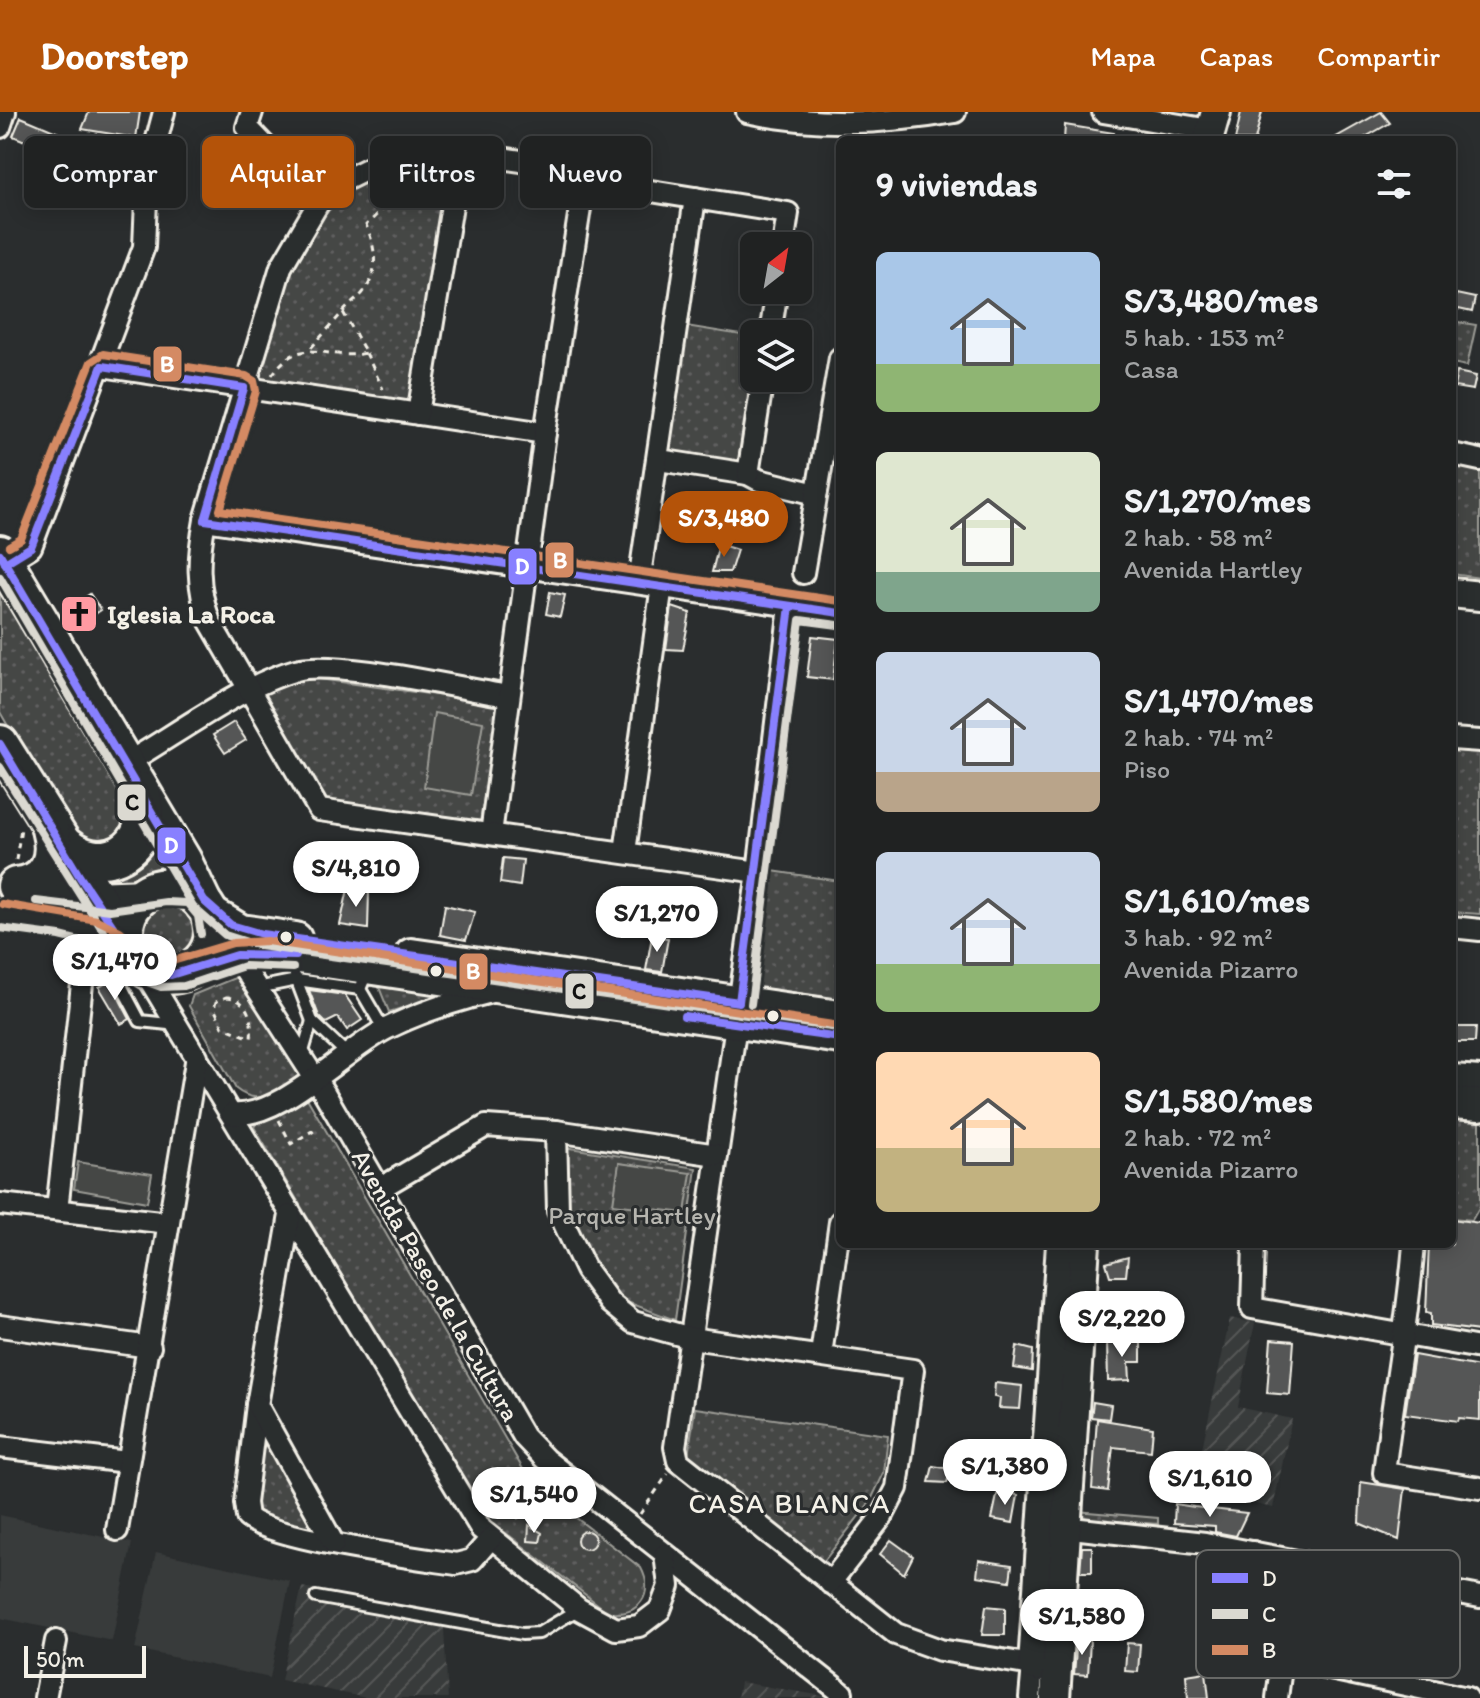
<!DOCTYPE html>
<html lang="es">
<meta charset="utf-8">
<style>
:root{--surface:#202222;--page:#2d2f2f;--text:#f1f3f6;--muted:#a2a4a5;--line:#3d3f40;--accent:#b45309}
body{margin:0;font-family:Itim,sans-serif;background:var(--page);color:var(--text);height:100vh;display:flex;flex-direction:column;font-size:30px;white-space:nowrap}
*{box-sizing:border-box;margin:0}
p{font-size:26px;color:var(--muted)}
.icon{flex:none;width:44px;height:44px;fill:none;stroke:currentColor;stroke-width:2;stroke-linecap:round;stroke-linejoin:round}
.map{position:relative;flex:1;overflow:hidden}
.drawer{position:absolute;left:836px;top:24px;width:620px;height:1112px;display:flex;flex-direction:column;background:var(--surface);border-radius:12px;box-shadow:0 4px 20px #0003,0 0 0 2px var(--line)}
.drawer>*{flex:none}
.guide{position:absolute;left:24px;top:24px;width:692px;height:72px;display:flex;gap:16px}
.needle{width:52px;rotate:31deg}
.fabs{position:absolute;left:740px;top:120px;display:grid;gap:16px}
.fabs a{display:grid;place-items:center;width:72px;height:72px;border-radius:12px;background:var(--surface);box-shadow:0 4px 20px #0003,0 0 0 2px var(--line);font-size:40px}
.scale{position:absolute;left:24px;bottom:20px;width:122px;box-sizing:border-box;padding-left:8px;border:4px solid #f4f1e8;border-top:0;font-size:22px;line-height:28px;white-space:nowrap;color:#f4f1e8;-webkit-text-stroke:6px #2a2d2e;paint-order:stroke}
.price{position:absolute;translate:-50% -68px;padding:0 18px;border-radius:28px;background:#fff;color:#222;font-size:26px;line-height:52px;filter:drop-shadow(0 2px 4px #0008)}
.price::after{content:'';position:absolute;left:50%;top:48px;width:24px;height:18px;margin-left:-12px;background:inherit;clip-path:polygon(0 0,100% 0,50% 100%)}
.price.selected{background:var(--accent);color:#fff}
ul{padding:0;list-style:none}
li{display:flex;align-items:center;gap:24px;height:200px;padding:0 40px}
li span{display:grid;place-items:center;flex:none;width:224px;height:160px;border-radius:12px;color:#555}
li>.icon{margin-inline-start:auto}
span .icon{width:96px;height:96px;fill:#fffc;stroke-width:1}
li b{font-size:34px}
h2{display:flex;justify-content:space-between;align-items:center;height:96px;padding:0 40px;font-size:34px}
.pill{padding:0 28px;border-radius:12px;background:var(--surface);box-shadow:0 4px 20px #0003,0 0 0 2px var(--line);font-size:28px;line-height:72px}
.pill.selected{background:var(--accent);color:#fff}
header{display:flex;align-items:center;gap:48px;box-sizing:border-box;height:112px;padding:0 40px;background:var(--accent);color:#fff}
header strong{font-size:38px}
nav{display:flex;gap:44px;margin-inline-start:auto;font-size:28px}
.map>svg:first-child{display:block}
</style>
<header>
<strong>Doorstep</strong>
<nav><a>Mapa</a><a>Capas</a><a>Compartir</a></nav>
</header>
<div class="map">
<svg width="1480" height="1586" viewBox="0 0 1480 1586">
<defs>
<pattern id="industrial-furrows" width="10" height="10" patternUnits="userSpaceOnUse" patternTransform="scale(2)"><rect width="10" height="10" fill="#373a3a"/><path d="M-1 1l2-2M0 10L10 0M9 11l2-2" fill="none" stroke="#555756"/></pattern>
<pattern id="green-dots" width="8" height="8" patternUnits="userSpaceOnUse" patternTransform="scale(2)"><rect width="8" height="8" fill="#444645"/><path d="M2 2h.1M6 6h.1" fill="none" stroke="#606160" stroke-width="1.8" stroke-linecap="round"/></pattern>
</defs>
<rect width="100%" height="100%" fill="#2a2d2e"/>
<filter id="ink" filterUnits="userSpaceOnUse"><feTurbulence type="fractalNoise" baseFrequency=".0125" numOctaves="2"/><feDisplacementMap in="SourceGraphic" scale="16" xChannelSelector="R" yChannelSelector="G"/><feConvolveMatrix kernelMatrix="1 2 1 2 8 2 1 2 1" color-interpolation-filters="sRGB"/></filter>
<g filter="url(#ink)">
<g fill="#373a3a">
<path d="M0,1403L132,1431L112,1529L0,1506Z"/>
<path d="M156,1440L290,1469L270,1566L135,1537Z"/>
</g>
<g fill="url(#industrial-furrows)">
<path d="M1230,1206L1255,1211L1238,1295L1292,1307L1273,1396L1193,1378Z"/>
<path d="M302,1475L443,1500L448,1586H366L281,1568Z"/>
<path d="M740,1570L836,1586H737Z"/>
</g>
<g fill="url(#green-dots)" stroke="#9c9c96" stroke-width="2">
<path d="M443,45L449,52L412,285L408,293L260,268L256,262C281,188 301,96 379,60C387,56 397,49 407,47C418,45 432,46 443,45Z"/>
<path d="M1452,209L1476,213L1467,254L1452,251Z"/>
<path d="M686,214L754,225V265L743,353L667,341Z"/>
<path d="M1452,354L1480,359V466L1452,462Z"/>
<path d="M0,470L130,684L129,720L97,737L69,720L0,600Z"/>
<path d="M304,565L495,591L498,598L480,710L474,712L321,689L265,587V580Z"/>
<path d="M1452,634L1480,636V802L1452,800Z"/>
<path d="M151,721L173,760L108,774L94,755Z"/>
<path d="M772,759L840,769V887L754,875Z"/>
<circle cx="170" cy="819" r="30"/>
<path d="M237,865L244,867L299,961L300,966C278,978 259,996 236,977L189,894L193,883Z"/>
<path d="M376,868L444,883L389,900Z"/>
<path d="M297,986H307L531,1371L641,1456C655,1482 639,1504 609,1501L484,1404L254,1015L260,1006Z"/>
<path d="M1452,1000L1480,1003V1094L1472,1108L1452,1106Z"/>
<path d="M564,1035L696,1056L675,1208L619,1187L591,1153L570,1106L563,1074Z"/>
<path d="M695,1296L888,1323L884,1361L870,1390L820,1454L688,1344Z"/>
<path d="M264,1323L319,1419L252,1402Z"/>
<path d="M1076,1399L1158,1406V1412L1077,1406Z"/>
</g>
<g fill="#444645" stroke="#9c9c96" stroke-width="2">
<path d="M434,601L483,610L471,683L424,675Z"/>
<path d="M78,1050L152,1062L147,1090L74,1077Z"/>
<path d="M619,1051L691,1061L685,1101L613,1092Z"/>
</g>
<g fill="#555756" stroke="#f4f1e8" stroke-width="2">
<path d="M89,0H140L136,26L82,17Z"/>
<path d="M1241,0H1262L1255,28H1235Z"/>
<path d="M1381,0L1390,11L1360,28H1331Z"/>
<path d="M21,5L59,21L51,40L13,24Z"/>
<path d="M1065,13L1114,21V28H1064Z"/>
<path d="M1456,182L1475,186L1472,200L1454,196Z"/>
<path d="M1457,260L1476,264L1473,278L1454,275Z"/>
<path d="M719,432L737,438L730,460H712Z"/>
<path d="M550,480L565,483L560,505L546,502Z"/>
<path d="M90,482L101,498L74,516L64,500Z"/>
<path d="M672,495L690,501L683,538L666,537Z"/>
<path d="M812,524L838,527L833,568L807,565Z"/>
<path d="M234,610L246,628L225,641L213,623Z"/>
<path d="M503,746L523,748L520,774L500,771Z"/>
<path d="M348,777L369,778L368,817L340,813Z"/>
<path d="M445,793L475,800L466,828L440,823Z"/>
<path d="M652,824L668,826L662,860L646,858Z"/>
<path d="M110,869L130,907L121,912L99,875Z"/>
<path d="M309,878L345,883L362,908L347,918L338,905L326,911L319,904Z"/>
<path d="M1454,915H1476L1475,930H1453Z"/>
<path d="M1452,1107L1480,1111V1219L1431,1213V1201L1426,1200L1429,1132H1452Z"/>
<path d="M1128,1145L1126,1164H1110L1106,1151Z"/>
<path d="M1271,1227L1294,1229L1290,1283L1267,1281Z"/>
<path d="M1141,1230V1250H1129L1130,1268L1108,1269L1107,1231Z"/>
<path d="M1017,1234L1033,1238L1032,1259L1014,1256Z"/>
<path d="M1414,1243L1480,1255V1308L1459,1306L1458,1309L1405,1302Z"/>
<path d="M995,1271L1022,1274L1020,1297L999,1296L1000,1286L994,1285Z"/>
<path d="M1093,1290L1111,1293L1109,1307L1091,1305Z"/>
<path d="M1097,1307L1153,1316L1151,1339L1113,1335L1108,1379L1092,1377Z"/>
<path d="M933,1354L951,1357L947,1371L929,1370Z"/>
<path d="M507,1361L529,1399L518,1406L495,1368Z"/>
<path d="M1361,1370L1405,1377L1399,1428L1359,1411Z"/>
<path d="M998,1379L1018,1383L1013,1411L992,1407Z"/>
<path d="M1175,1392L1194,1395L1247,1401L1236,1424L1215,1420V1414L1174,1411Z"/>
<path d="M529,1413L542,1421L540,1430L528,1429Z"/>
<circle cx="586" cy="1428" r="9"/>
<path d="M891,1428L913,1444L904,1462L880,1442Z"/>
<path d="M1082,1435H1092V1460H1080Z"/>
<path d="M979,1448L1012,1453L1010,1469L977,1464Z"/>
<path d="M986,1494L1005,1496V1523H982Z"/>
<path d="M1077,1527L1090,1528L1088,1563L1074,1562Z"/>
<path d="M1127,1531L1140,1532L1138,1560L1125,1559Z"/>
<path d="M1206,1560L1209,1586H1188L1186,1563Z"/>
</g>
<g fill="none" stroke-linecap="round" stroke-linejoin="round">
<g stroke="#f4f1e8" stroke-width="16">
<g id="lane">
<path d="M84,854L114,860L134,848"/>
<path d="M114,860L140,909L178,913"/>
<path d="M295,864L312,909L345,940"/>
<path d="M257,876L297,868L360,877L367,861"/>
<path d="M360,877L384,918"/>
<path d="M302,943L312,909"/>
<path d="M316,1485L522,1522L539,1521L579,1497"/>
</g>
</g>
<g stroke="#f4f1e8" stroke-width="26">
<g id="street">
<path d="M252,0L247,15L319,90"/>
<path d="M747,0C816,15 887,12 955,0"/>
<path d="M1103,0L1210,18"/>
<path d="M0,15L5,0"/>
<path d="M770,222L777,178"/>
<path d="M102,254L545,321"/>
<path d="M418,302L461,38"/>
<path d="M1452,342L1480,348"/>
<path d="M659,348L748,362L759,368L816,382"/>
<path d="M748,362L763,266"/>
<path d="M205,408L840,501"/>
<path d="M5,451L31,435L144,135L147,64L164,0"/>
<path d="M803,461L840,246"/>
<path d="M639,470L695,86"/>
<path d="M790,494L758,760L675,1335L678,1349L896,1522L940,1538L1033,1553L1030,1586"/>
<path d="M1452,627L1480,629"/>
<path d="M125,652C175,623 242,573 296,558C334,547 463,577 508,584"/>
<path d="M491,722L545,321L586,58"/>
<path d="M625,740L662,473"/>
<path d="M758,760L319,698L210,510C196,474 198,445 205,408L281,155L319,90L347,67L398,42L435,37L586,58L601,71L788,101L783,134"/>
<path d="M211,805L325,982L524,1325L545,1347L842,1581"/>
<path d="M1452,815L1480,818"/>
<path d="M140,852L481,1417L579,1497L616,1517L639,1514L660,1498L669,1474L665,1442"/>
<path d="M232,1002C280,1007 343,939 386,917C420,900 454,889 491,880"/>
<path d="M556,1019L558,1099L586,1158L610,1191L633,1210L691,1226L913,1258L897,1376L883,1403L830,1471"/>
<path d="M379,1077L486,1014L556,1019L717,1043"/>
<path d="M0,1092L169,1111"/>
<path d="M57,1098L84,854L93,819"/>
<path d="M290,1103L257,1293L245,1391L247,1405C271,1427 417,1446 456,1452L472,1448L491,1426"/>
<path d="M1254,1132L1252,1196L1480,1236"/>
<path d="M1414,1132C1408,1209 1393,1284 1384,1361L1480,1376"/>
<path d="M0,1214L150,1235"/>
<path d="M821,1243L840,1110"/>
<path d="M257,1293L334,1432"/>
<path d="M0,1335L127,1350"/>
<path d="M1054,1414L1205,1431L1480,1485"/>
<path d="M117,1418L197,944"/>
<path d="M1253,1440L1231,1536L1467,1586"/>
<path d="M45,1586L56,1529"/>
<path d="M1277,1586L1282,1548"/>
</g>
</g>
<g stroke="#f4f1e8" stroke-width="34">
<g id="secondary">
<path d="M1208,28L1216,0"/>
<path d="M1452,481L1480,484"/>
<path d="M15,774L94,784L145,782"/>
<path d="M0,804C47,811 92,813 131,842"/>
<path d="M1056,1558L1033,1553L1061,1132"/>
<path d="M1055,1586L1085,1132"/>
</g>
</g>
<g stroke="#f4f1e8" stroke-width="36">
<g id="primary">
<path d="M208,798L241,818L296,826"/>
<path d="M411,842L840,904"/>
<path d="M189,859L236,843L265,841L840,926"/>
<path d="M1452,968L1480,970"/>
<path d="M1452,991L1480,993"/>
</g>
</g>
<g stroke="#f4f1e8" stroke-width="42">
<g id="highway">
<path d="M0,442L183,749L204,793"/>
<path d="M0,632L129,837"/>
<path d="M58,727C100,771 159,737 141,679"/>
<path d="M16,774C49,771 58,746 50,717"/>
<circle cx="169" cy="819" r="44"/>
</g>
</g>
<g stroke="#f4f1e8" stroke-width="3" stroke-dasharray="6 6" stroke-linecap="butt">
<path d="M343,200C349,193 356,188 362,182C380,161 376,136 366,113L403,78L438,67"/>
<path d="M366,241L383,277"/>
<path d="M272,263C302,220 325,250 366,241L343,200L310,237"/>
<path d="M16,748L21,716"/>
<path d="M226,885C248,886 253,908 251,926L223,915L214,896L216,890Z"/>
<path d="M279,1008L291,1032L312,1019L317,1026"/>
<path d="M640,1402L668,1362"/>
</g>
<use href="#lane" stroke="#2a2d2e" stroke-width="10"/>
<use href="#street" stroke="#2a2d2e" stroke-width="20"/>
<use href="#secondary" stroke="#2a2d2e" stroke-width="28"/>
<use href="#primary" stroke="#2a2d2e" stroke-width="30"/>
<use href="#highway" stroke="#2a2d2e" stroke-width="36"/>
<g stroke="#2a2d2e" stroke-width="14">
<g id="bus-1">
<path d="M102,254L244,276"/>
<path d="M205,408L840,501"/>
<path d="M205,408L244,276"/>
<path d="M0,442L204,789L231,813L262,822L739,890L790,494"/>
<path d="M5,451L31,435L102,254"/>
<path d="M0,632L80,765L132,843L146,857L171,863L236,843L296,844"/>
<path d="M684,904L840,926"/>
</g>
</g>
<g stroke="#2a2d2e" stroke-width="14">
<g id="bus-2">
<path d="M0,465L193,795L225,823L260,834L838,916"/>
<path d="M0,655L124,852"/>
<path d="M36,789L110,798L166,790L187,791L198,804L201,822"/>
<path d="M0,816L60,824L92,832L139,867L161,875L184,874L244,854L293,856"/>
<path d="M751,892L800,508L838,513"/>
</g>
</g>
<g stroke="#2a2d2e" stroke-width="14">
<g id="bus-3">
<path d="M9,434L21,427L91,250L103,242L246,264L254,269L256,279L220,398L840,489"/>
<path d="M2,792L97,808L120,819L152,846L166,851L233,831L267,829L840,914"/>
</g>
</g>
<use href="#bus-1" stroke="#8880ff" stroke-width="8"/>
<use href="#bus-2" stroke="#dbd9d1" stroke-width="8"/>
<use href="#bus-3" stroke="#d48a63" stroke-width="8"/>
</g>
</g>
<defs>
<g id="church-square" transform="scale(2)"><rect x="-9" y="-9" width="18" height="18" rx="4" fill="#ff9aa2" stroke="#2a2d2e"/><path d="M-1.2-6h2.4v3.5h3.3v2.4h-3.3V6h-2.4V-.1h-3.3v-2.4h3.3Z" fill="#111"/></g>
</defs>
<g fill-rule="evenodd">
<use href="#church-square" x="79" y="502"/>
</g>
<g fill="#f4f1e8" stroke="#2a2d2e" stroke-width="3">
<circle cx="286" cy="825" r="7"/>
<circle cx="436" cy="859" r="7"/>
<circle cx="773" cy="904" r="7"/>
</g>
<g text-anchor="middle" stroke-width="6" stroke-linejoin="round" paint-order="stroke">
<g font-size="26" font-weight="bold" fill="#f4f1e8" stroke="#2a2d2e" text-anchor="start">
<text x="107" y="511">Iglesia La Roca</text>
</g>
<g font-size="26" fill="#b6b5af" stroke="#2a2d2e">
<text x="632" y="1112">Parque Hartley</text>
</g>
<g font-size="26" fill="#f4f1e8" stroke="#2a2d2e">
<text transform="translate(436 1173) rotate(60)" y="9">Avenida Paseo de la Cultura</text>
</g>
<g font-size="28" letter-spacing="2" fill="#f4f1e8" stroke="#2a2d2e">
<text x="790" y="1401">CASA BLANCA</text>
</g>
</g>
<rect x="1196" y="1438" width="264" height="128" rx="12" fill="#2a2d2e" stroke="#676866" stroke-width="2"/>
<rect x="1212" y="1461" width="36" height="10" fill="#8880ff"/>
<rect x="1212" y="1497" width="36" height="10" fill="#dbd9d1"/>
<rect x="1212" y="1533" width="36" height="10" fill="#d48a63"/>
<g font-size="22" fill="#f4f1e8">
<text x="1262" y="1474">D</text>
<text x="1262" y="1510">C</text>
<text x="1262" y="1546">B</text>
</g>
<g stroke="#2a2d2e" stroke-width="3">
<rect x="152" y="233" width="31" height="38" rx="8" fill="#d48a63"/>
<rect x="544" y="429" width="31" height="38" rx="8" fill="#d48a63"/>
<rect x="507" y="435" width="31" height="39" rx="8" fill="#8880ff"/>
<rect x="116" y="671" width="31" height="39" rx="8" fill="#dbd9d1"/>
<rect x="156" y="714" width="31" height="39" rx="8" fill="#8880ff"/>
<rect x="458" y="840" width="31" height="39" rx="8" fill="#d48a63"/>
<rect x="564" y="860" width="31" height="38" rx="8" fill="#dbd9d1"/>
</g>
<g font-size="22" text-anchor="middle" font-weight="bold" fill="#fff">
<text x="167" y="260">B</text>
<text x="560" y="456">B</text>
<text x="522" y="462">D</text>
<text x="171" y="741">D</text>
<text x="473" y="867">B</text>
</g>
<g font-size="22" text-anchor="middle" font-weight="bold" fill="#111">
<text x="132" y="698">C</text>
<text x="579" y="887">C</text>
</g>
</svg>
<div class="fabs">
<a><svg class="needle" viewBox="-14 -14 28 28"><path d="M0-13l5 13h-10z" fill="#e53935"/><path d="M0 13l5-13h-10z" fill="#a2a4a5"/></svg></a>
<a><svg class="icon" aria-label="layers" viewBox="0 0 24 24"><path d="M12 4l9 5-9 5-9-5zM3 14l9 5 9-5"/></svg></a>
</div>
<div class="scale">50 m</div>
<b class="price selected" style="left:724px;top:447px">S/3,480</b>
<b class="price" style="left:356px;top:797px">S/4,810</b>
<b class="price" style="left:657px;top:842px">S/1,270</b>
<b class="price" style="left:115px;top:890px">S/1,470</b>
<b class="price" style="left:1122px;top:1247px">S/2,220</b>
<b class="price" style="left:1005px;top:1395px">S/1,380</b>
<b class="price" style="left:1210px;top:1407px">S/1,610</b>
<b class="price" style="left:534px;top:1423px">S/1,540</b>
<b class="price" style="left:1082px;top:1545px">S/1,580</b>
<div class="guide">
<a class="pill">Comprar</a>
<a class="pill selected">Alquilar</a>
<a class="pill">Filtros</a>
<a class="pill">Nuevo</a>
</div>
<section class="drawer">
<h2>9 viviendas<svg class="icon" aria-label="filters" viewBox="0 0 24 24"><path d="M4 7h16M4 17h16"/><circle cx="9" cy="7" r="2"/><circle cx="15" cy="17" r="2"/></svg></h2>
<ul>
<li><span style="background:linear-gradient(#a9c7e8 70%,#8fb573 0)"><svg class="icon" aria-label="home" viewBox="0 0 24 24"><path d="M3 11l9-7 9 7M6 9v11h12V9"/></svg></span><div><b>S/3,480/mes</b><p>5 hab. · 153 m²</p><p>Casa</p></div></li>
<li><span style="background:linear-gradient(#dfe7d0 75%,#7fa58c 0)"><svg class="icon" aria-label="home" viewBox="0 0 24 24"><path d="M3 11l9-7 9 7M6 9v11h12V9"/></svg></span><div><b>S/1,270/mes</b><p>2 hab. · 58 m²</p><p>Avenida Hartley</p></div></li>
<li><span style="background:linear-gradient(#c9d6e8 75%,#b9a48a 0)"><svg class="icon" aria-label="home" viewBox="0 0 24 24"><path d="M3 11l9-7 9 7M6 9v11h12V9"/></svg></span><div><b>S/1,470/mes</b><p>2 hab. · 74 m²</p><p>Piso</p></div></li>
<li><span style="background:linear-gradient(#c9d6e8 70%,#8fb573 0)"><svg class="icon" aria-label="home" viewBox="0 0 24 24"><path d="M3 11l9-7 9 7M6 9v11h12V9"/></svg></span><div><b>S/1,610/mes</b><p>3 hab. · 92 m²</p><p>Avenida Pizarro</p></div></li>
<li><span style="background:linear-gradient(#ffd9b3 60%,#c2b280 0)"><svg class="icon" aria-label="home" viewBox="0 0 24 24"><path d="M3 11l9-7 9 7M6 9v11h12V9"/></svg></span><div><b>S/1,580/mes</b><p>2 hab. · 72 m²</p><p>Avenida Pizarro</p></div></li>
</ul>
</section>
</div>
